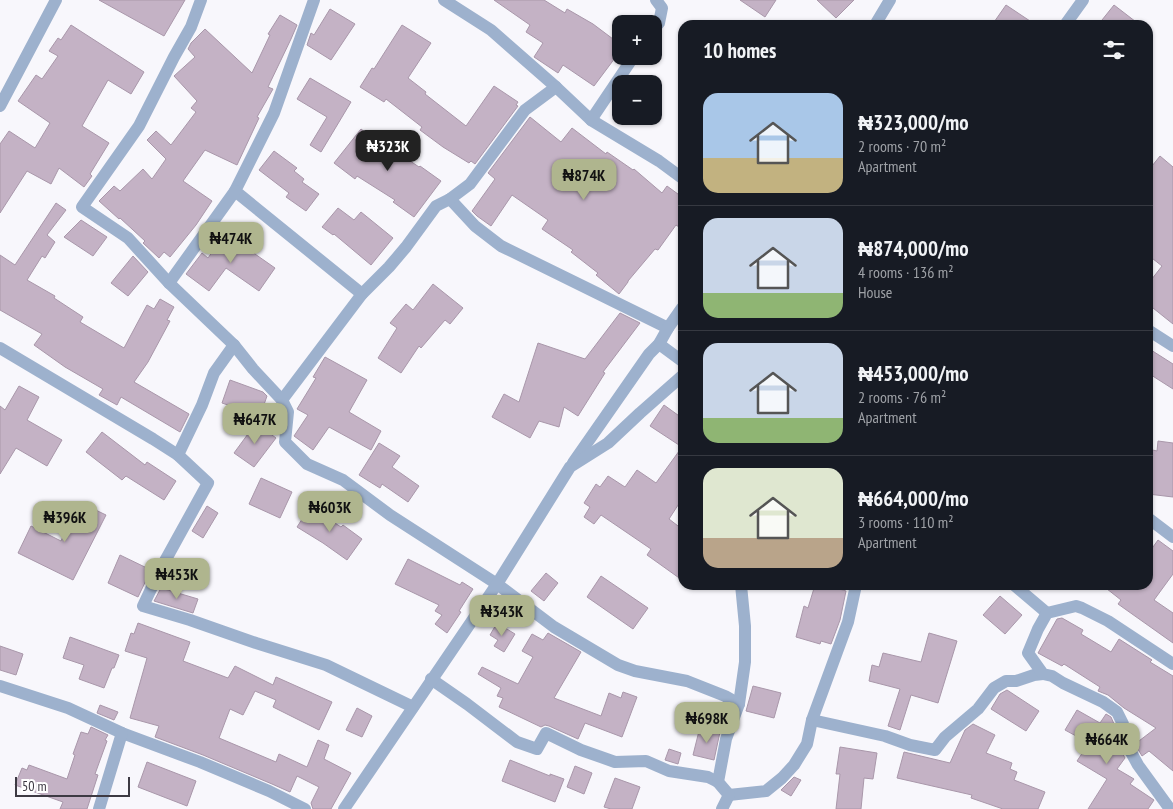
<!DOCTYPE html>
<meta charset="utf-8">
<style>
:root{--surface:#171b24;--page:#242831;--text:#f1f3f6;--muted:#9ea1a6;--line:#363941;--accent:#afb58e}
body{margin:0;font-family:"PT Sans Narrow",sans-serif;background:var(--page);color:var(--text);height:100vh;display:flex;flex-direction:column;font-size:19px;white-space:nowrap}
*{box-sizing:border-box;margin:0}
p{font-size:16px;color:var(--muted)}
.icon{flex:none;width:28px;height:28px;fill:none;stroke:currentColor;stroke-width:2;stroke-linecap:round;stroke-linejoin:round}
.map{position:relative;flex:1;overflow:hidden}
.drawer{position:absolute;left:678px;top:20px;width:475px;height:570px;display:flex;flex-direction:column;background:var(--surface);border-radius:15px;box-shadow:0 1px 4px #0004}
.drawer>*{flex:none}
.tools{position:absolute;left:612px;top:15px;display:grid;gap:10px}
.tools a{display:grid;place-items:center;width:50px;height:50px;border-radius:10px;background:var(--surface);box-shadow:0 1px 4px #0004;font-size:25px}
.scale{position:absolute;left:15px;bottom:12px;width:115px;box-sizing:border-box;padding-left:5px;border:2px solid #3d3a43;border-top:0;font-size:14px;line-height:18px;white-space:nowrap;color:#3d3a43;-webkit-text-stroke:4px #fff;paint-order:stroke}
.price{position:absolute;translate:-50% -42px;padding:0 11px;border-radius:10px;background:var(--accent);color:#111;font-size:16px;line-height:32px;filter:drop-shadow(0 1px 2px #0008)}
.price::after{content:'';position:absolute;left:50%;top:30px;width:15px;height:11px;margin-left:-8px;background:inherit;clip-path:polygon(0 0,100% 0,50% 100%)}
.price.current{background:#222;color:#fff}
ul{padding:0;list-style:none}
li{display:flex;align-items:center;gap:15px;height:125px;padding:0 25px}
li+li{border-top:1px solid var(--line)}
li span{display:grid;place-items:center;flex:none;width:140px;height:100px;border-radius:15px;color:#555}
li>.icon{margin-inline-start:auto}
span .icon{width:60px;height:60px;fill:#fffc;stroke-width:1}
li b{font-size:21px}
h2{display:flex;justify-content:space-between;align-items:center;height:60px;padding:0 25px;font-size:21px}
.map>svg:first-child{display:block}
</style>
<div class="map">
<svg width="1173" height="809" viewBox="0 0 1173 809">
<rect width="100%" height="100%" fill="#f8f7fc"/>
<g fill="#c4b2c5" stroke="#a997aa">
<path d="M99,0H185L164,36Z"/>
<path d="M494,0H544L565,13L567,9L593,24L621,45V50L594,86L563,65L558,73L534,57L543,43L526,32L530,25Z"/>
<path d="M740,0H776L765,17Z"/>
<path d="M817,0H854L836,18Z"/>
<path d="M1006,5L1036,25H992Z"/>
<path d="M1114,5L1140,25H1098Z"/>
<path d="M330,9L355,24L331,60L307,45L311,33L314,35Z"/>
<path d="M280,15L297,25L291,39L268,87L273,89L257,117L259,118L237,165L205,150L183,181L212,201L196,225L170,257L164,252L159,258L143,243L145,241L120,218L119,219L99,201L114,186L120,191L143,169L152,179L166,159L147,140L156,131L171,145L196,112L191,108L197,101L174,76L195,57L188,49L191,43L205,29L252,73L270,35L268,34Z"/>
<path d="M71,25L144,72L131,94L108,80L82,126L109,143L90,174L92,176L84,187L59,168L51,184L27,171L0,213V144L9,131L35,148L50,123L18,101L36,75L42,79L58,56L49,51L58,38L61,40Z"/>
<path d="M402,25L431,43L408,78L426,92L425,94L466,126L494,86L518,102L516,105L518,106L475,164L471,161L469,163L443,147L420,130L422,127L386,99L384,102L360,87L372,68L374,69Z"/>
<path d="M310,78L351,102L321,152L310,145L327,117L297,99Z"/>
<path d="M530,117L561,142L572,128L606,154L607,152L633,170L634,169L662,193L667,186L682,197V229L676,225L658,250L655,249L628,281V282L619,294L596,275L598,273L571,252L573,250L542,229L548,220L512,195L491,226L477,216L472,211L495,179L488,173Z"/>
<path d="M361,129L389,151L391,148L419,167L420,166L441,181L414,217L393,202L395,200L357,176L355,179L334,163Z"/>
<path d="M274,151L297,168L294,171L304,179L302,182L319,194L306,211L286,197L289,193L259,170Z"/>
<path d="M1160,156L1173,167V324L1148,304V284L1162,266L1148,255V171Z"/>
<path d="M56,203L66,210L47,235L55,242L45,258L42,256L27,280L55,296L54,298L83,317L80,322L124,348L147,305L154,309L160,299L174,307L167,320L170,321L148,362L134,382L189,414L180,432L121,397L117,405L99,395L103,389L65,367L34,345L42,334L0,310V255L15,265Z"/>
<path d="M338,208L354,220L361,212L393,238L371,265L334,234L333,235L322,227Z"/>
<path d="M81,220L107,237L93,256L64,237Z"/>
<path d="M227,231L247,244L245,247L275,268L259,291L226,268L209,291L186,274L202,253L208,258Z"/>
<path d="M133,256L148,272L128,296L111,283Z"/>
<path d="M433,284L463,308L450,324L445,320L421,348L419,346L401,373L378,358L397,328L390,323L406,304L413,310Z"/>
<path d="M620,313L640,323L603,372L605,373L578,416L564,407L559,427L539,421L530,438L492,417L504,394L519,402L538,343L585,359Z"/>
<path d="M1151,350L1173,364V389L1148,373V357Z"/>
<path d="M325,357L367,380L349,412L381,431L371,450L329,427L313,450L294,436L308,415L297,409L316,378L313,377Z"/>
<path d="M230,380L263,392L267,396L260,416L222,403Z"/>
<path d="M19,386L39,397L27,420L62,440L47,466L16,448L0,474V406L5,410Z"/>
<path d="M664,405L682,418V499L669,519L682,529V580L647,555L651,549L601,515L594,524L584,517L590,507L584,503L596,484L600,487L608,476L625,487L637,470L656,483L682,447L650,426Z"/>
<path d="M256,423L276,438L254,467L234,453Z"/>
<path d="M102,432L145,465L147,462L176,481L164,500L126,476L122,480L86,452Z"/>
<path d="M1158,441L1173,443V497L1148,494V449L1157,451Z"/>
<path d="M379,443L400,456L392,467L419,486L408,502L382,484L380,488L359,475Z"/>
<path d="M261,478L292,492L280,518L249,504Z"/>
<path d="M79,502L106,515L73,580L18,553L31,526L61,541Z"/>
<path d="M207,506L218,513L203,538L192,531Z"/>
<path d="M310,507L341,527L343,525L362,539L347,560L323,543L297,527Z"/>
<path d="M1158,540L1173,551V574L1154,600L1173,613V643L1118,604L1121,600L1102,585H1148V554Z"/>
<path d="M120,555L151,570L138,597L108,583Z"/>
<path d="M408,559L460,585L462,582L473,589L459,611L461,612L447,633L435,624L442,615L435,611L439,605L395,584Z"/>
<path d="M546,573L558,583L544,601L531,591Z"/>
<path d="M601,576L648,608L633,629L587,597Z"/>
<path d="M815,585H826L846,591L840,620L831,644L821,641L820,644L796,637L804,606L808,608Z"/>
<path d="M161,588L198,599L193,613L154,601Z"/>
<path d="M1000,596L1022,615L1005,634L983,615Z"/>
<path d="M1062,618L1083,630L1081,634L1111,652L1119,639L1152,660L1150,662L1173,676V771L1149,751L1142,756L1135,744L1156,728L1124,708L1108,695L1098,691L1100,687L1064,664L1062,666L1038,653L1057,619Z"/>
<path d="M138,623L190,642L183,661L228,678L235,666L273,685L276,677L332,702L319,730L273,707L276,700L255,691L243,715L230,709L219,738L276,762L279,754L307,767L318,740L329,745L324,759L351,773L331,809H313L311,803L319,787L297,776L290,792L272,784L203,755L155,737L159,726L130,718L147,658L125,651L131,633L134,634Z"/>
<path d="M497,623L515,634L504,652L494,646L498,640L490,635Z"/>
<path d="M548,633L581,652L554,698L601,716L609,693L621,698L623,692L637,697L622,737L585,723L578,739L549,726L545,725L541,727L499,707L503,698L497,696L501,688L478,674L482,667L518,684L533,657L522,651L532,634L543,640Z"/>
<path d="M929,633L957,641L938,703L911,695L900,730L888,726L900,689L869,681L872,665L879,667L883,653L921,662Z"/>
<path d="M70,637L119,655L114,668H112L104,688L79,679L84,665L63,658Z"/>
<path d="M0,646L23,654L16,675L0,670Z"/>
<path d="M753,686L781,693L774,718L746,711Z"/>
<path d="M1007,690L1039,711L1026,731L991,709L1000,694Z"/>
<path d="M100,705L118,712L114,720L97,713Z"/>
<path d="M357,708L372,716L362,737L346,730Z"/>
<path d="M1077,710L1100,723L1106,714L1111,717L1114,724L1107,736L1118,742L1120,749L1125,758L1117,769L1134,779L1130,784L1154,800L1148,809H1088L1107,779L1077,761L1089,743L1065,730Z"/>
<path d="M973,724L995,735L986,753L1012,763L1010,769L1017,772L1014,780L1045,792L1038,809H1003L971,798L972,795L897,778L904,752L950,763L965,730Z"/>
<path d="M91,727L108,735L105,740L107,741L95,774L98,775L87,809H60L63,802L15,785L22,768L27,770L29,765L67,779L75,755L73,754L81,732L88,734Z"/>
<path d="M700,727L720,732L714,760L693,755Z"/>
<path d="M840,747L877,753L873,779L864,778L861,809H836L840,774H836Z"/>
<path d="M669,749L681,753L678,764L665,760Z"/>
<path d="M510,760L550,776V774L564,779L555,802L502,781Z"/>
<path d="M147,762L196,781L187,806L138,787Z"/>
<path d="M575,766L592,773L584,794L567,787Z"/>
<path d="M794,777L801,780L791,796L781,790Z"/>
<path d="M615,778L640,787L632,809H611L604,807Z"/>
</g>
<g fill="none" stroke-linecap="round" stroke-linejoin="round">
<g stroke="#9db1cd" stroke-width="12">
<path d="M201,0L191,27L174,57L139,126L82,207L128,238L169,283L234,345L253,369L282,400L288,412L285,442L307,464L343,480L390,515L497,584L554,627L618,665L635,671L687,681L725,696L739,704"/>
<path d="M314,0L274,113L235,191L362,294"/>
<path d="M444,0L491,30L556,87L591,120L659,161L682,178"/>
<path d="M875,25L890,0"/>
<path d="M1065,25L1083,0"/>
<path d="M654,29L659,23L662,8L656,0"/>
<path d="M0,106L56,0"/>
<path d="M591,120L634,56"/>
<path d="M450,199L475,226L501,246L668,328"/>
<path d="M169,283L235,191"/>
<path d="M1148,330L1173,346"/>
<path d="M659,344L682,361"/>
<path d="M0,348L153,439L178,455L208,483L160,570L143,606L190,620L256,643L326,665L413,707"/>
<path d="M282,400L362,294L389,267L406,247L436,206L450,199L470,184L525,110L556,87"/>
<path d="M178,455L202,405L214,373L234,345"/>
<path d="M573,463L649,354L659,344L668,328L682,308"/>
<path d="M1148,518L1173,537"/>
<path d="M1014,585L1047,613"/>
<path d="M431,679L467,704L517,742L537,749L546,733L581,750L615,762L646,761L669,771L708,777L718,782"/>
<path d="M0,686L68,708L122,733L200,762L269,791L305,809"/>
<path d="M812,720L885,736L910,745L935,750L945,737L978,709L994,688L1006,681H1016L1034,675L1043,674"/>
<path d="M729,795L766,791L782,778L794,765L807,744L812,720L848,622L856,585"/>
<path d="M99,809L122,733"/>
<path d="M344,809L497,584L570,467L608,443L640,413L682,376"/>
<path d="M722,809L729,795L718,782L726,739L739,704L745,662V626L741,585"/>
<path d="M1170,809L1138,765L1127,745L1123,724L1117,712L1103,702L1063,683L1052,676L1043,674L1028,653L1038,629L1047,613L1076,606L1082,608L1108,621L1173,664"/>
</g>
</g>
</svg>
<div class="tools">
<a>+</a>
<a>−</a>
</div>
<div class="scale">50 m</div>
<b class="price current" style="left:388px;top:172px">₦323K</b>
<b class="price" style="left:584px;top:201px">₦874K</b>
<b class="price" style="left:231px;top:264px">₦474K</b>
<b class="price" style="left:255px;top:445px">₦647K</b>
<b class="price" style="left:330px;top:533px">₦603K</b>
<b class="price" style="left:65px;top:543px">₦396K</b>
<b class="price" style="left:177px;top:600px">₦453K</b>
<b class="price" style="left:502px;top:637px">₦343K</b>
<b class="price" style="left:707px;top:744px">₦698K</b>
<b class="price" style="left:1107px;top:765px">₦664K</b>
<section class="drawer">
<h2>10 homes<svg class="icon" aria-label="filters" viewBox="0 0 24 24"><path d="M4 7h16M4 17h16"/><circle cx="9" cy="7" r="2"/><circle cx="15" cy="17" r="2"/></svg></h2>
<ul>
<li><span style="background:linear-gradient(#a9c7e8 65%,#c2b280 0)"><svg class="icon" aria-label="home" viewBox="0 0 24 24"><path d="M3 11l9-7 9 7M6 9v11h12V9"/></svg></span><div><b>₦323,000/mo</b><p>2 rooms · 70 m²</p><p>Apartment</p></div></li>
<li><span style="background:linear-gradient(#c9d6e8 75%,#8fb573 0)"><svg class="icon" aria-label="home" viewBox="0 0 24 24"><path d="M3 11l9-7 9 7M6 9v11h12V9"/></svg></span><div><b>₦874,000/mo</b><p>4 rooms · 136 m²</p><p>House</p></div></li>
<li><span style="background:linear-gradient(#c9d6e8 75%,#8fb573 0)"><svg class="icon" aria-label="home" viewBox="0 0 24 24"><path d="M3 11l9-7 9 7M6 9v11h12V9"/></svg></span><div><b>₦453,000/mo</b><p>2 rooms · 76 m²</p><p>Apartment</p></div></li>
<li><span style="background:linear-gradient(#dfe7d0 70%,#b9a48a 0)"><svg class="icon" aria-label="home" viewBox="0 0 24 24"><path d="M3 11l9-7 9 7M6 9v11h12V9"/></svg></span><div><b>₦664,000/mo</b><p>3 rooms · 110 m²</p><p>Apartment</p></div></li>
</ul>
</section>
</div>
